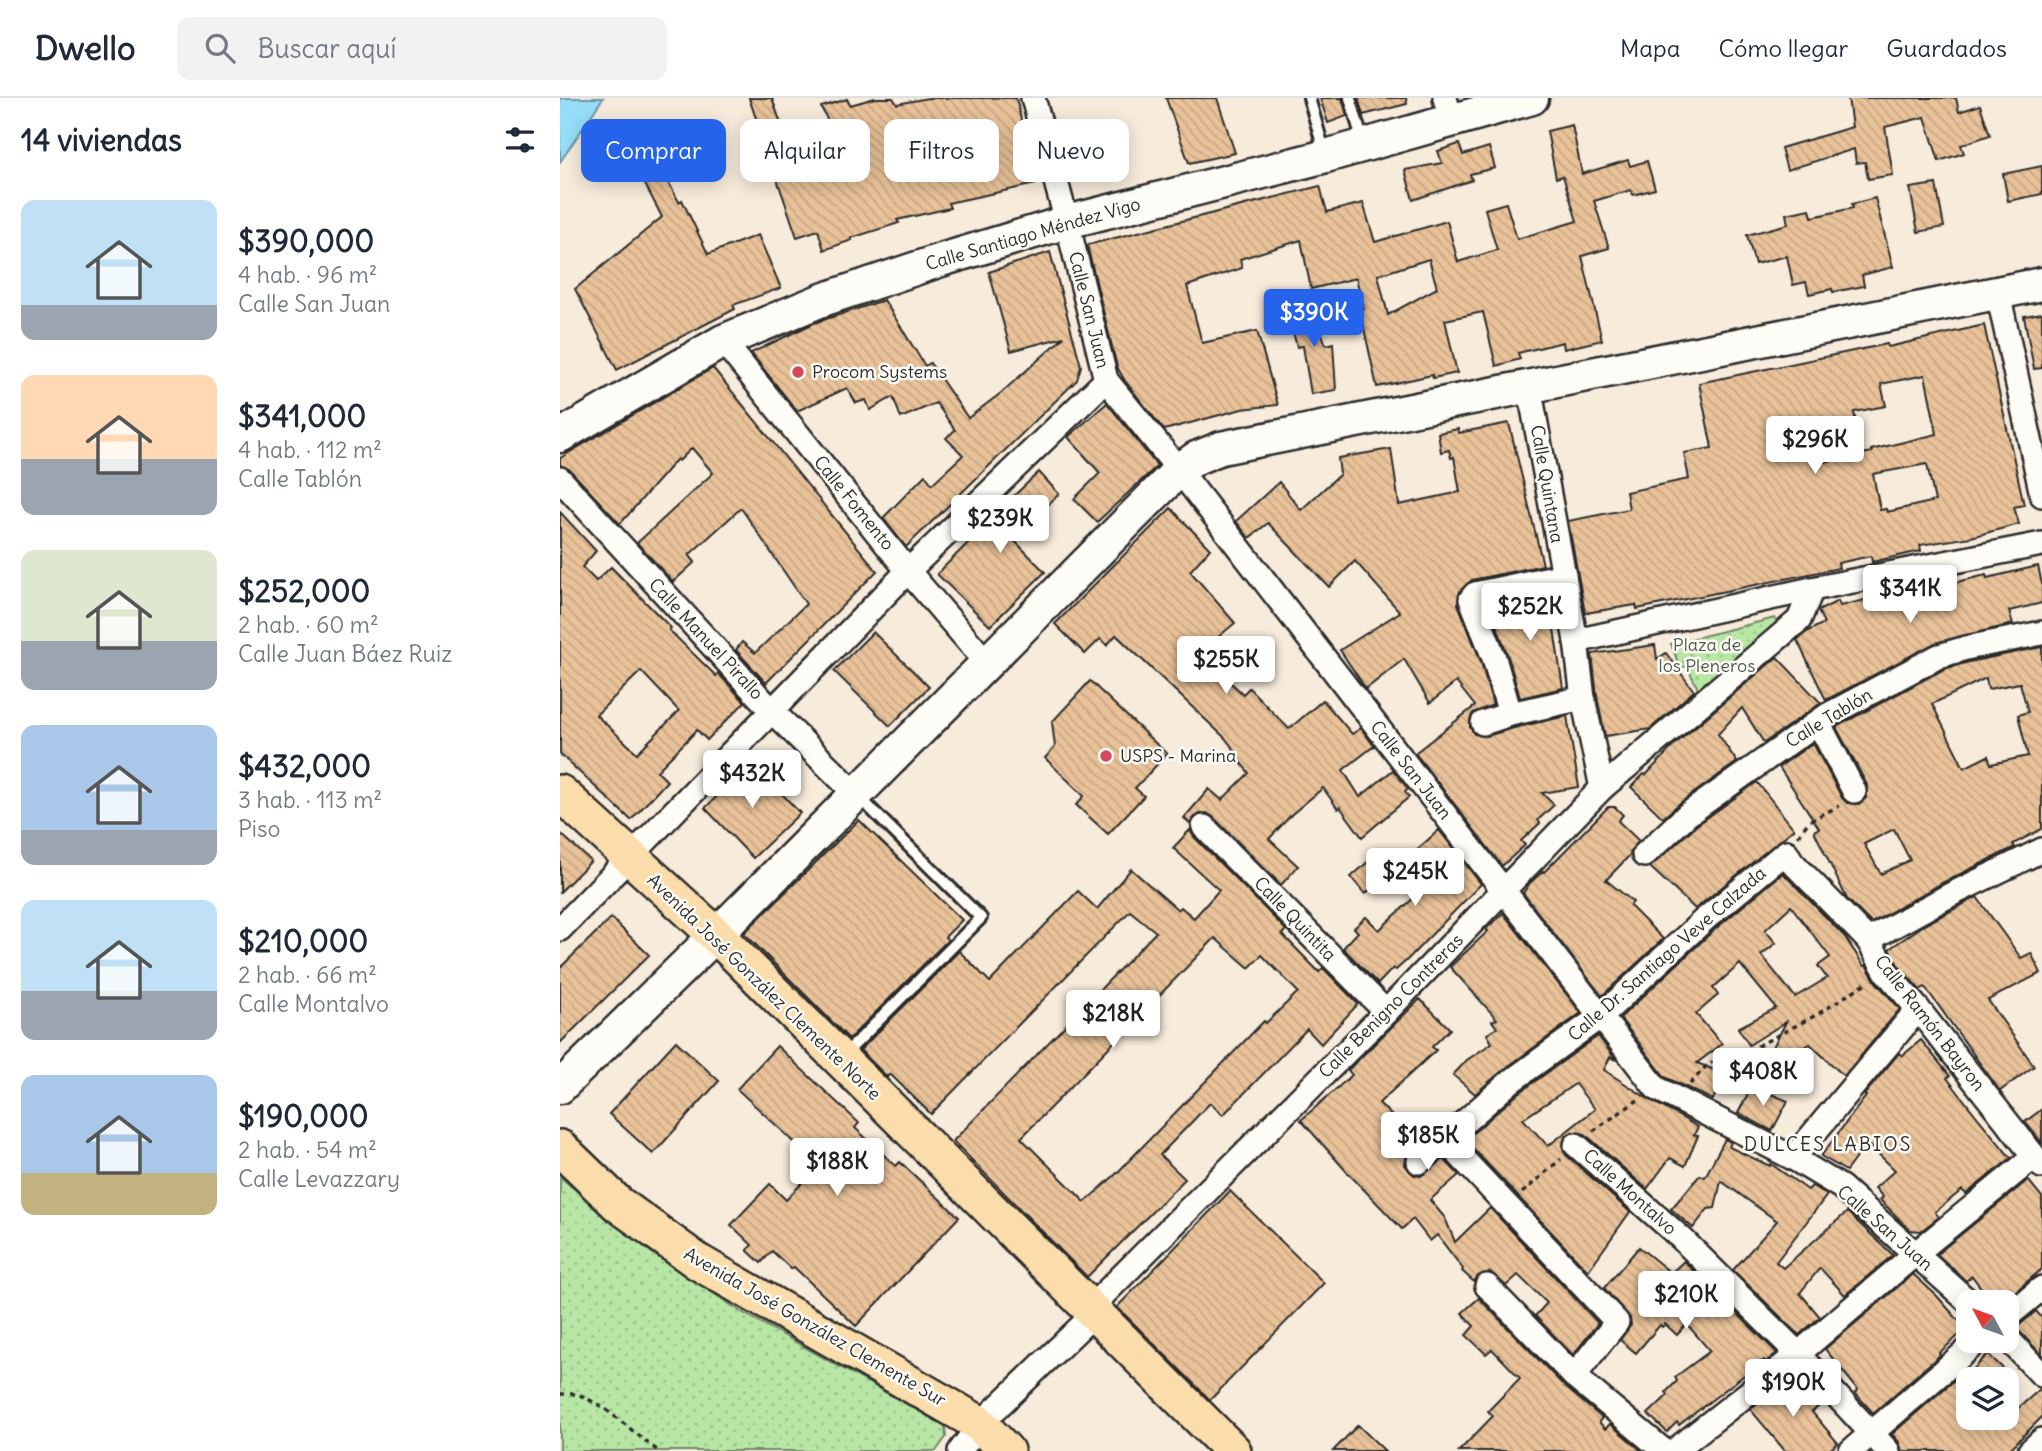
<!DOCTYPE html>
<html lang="es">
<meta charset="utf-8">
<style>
:root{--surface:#fff;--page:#f2f2f3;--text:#1f2937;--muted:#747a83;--line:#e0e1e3;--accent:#2563eb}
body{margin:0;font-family:Delius,sans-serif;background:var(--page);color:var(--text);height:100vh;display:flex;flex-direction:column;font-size:26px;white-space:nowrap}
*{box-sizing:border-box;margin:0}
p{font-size:23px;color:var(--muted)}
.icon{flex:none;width:38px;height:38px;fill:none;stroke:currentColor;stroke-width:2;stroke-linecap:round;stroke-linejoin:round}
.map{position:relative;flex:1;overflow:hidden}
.drawer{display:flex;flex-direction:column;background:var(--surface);width:560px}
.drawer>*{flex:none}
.top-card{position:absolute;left:21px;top:21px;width:665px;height:63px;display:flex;gap:14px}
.needle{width:46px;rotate:311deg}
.fabs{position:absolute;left:1396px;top:1192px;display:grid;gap:14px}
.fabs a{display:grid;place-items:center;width:63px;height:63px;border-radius:14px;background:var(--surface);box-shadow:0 4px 18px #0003;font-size:35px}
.price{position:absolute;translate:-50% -60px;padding:0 16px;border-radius:7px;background:#fff;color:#222;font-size:23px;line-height:46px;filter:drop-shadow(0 2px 4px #0008)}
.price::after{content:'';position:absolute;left:50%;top:42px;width:21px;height:16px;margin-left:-10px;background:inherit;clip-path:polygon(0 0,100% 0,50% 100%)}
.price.selected{background:var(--accent);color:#fff}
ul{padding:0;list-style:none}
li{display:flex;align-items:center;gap:21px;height:175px;padding:0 21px}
li span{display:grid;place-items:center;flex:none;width:196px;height:140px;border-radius:14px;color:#555}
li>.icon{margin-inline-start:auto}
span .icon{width:84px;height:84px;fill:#fffc;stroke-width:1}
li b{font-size:30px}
h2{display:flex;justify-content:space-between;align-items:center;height:84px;padding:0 21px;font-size:30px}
.pill{padding:0 24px;border-radius:14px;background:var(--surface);box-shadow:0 4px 18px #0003;font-size:24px;line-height:63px}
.pill.selected{background:var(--accent);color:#fff}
header{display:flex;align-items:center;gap:42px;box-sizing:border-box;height:98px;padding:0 35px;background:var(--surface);border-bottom:2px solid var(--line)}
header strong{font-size:33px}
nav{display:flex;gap:38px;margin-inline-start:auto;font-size:24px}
.search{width:490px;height:63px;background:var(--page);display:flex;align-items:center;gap:18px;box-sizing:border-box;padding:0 24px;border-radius:14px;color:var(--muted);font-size:26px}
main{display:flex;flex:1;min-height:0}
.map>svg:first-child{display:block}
</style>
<header>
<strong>Dwello</strong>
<div class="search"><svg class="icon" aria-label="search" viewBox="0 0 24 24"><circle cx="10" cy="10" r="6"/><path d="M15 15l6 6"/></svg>Buscar aquí</div>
<nav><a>Mapa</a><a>Cómo llegar</a><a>Guardados</a></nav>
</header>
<main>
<section class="drawer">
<h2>14 viviendas<svg class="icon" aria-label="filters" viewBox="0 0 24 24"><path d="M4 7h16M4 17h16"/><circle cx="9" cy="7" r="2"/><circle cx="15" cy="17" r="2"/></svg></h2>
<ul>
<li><span style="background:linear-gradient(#bfe0f5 75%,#9aa5b1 0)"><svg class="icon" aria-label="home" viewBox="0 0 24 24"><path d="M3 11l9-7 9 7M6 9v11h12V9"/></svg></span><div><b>$390,000</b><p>4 hab. · 96 m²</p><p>Calle San Juan</p></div></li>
<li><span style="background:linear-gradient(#ffd9b3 60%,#9aa5b1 0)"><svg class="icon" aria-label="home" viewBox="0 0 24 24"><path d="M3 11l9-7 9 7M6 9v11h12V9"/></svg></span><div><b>$341,000</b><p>4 hab. · 112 m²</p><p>Calle Tablón</p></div></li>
<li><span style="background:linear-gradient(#dfe7d0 65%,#9aa5b1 0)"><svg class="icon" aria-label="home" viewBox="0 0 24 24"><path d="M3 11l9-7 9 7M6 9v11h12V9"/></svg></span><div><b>$252,000</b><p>2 hab. · 60 m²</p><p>Calle Juan Báez Ruiz</p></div></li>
<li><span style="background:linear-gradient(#a9c7e8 75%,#9aa5b1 0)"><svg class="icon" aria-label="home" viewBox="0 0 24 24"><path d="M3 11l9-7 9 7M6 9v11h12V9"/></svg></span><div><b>$432,000</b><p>3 hab. · 113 m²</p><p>Piso</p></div></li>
<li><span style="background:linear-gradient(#bfe0f5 65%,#9aa5b1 0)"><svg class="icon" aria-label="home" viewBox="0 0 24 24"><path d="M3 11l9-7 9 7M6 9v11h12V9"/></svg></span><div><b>$210,000</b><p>2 hab. · 66 m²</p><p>Calle Montalvo</p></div></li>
<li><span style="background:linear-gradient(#a9c7e8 70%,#c2b280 0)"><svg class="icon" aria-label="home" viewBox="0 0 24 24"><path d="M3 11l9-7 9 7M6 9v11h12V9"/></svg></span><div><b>$190,000</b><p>2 hab. · 54 m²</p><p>Calle Levazzary</p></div></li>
</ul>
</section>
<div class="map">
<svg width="1482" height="1353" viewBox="0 0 1482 1353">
<defs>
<pattern id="grass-dots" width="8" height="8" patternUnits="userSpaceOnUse" patternTransform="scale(1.75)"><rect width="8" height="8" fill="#b7e6a5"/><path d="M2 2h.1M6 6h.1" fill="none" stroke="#9ec58e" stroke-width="1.8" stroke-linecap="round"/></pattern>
<pattern id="building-back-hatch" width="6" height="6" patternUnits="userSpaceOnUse" patternTransform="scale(1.75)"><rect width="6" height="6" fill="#e9c299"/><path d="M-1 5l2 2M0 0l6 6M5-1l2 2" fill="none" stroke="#c8a784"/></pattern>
</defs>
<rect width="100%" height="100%" fill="#f7ebdb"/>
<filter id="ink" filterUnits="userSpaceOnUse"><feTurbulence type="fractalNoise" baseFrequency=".0143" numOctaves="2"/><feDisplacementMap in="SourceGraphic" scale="14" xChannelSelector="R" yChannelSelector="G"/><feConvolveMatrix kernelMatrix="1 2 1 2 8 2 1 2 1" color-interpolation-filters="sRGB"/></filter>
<g filter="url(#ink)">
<g fill="url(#grass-dots)" stroke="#718868" stroke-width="2">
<path d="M1215,520L1217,528L1138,591L1127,568L1120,570L1111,546Z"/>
<path d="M0,1079L92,1155L180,1213L385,1328L386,1339L376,1353H0Z"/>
</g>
<path fill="#96ddf8" stroke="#6b96a6" stroke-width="2" d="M0,0H43L0,64Z"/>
<g fill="url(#building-back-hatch)" stroke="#2b2b2b" stroke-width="2" fill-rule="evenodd">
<path d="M189,0H212L226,40L269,25L261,9L287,1L290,7L315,0H333L337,6L368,0H456L476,86L388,105L390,110L337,122L339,125L291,140L292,142L264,152L258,132L237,139Z"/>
<path d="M606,0H657L675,55L629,65Z"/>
<path d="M760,0H782L787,18L768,25Z"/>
<path d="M798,0H846L847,6L803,17Z"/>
<path d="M1288,0H1396L1399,14L1420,7L1430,37L1401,47L1404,55L1379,63L1365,19L1325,29L1333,77L1308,81L1305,64L1296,65L1294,51L1227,72L1221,50L1292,29Z"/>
<path d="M1012,27L1022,76L1068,62L1070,68L1087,63L1095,91L1073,97L1071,92L1034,103L1049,150L1022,158L1042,242L1004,251L1003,244L958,255L960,261L936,268L923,214L885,222L897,275L873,280L872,277L817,289L800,212L804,211L796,180L751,191L741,142L680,161L682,170L627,188L642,245L697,233L718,307L682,311L604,332L565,283L557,269L527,147L760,88L767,114L803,105L815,144L887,123L898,164L937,152L925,111L946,105L957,141L1017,123L1003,78L996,80L987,33ZM869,161L877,190L828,217L818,177Z"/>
<path d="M899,46L903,57L929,49L935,70L910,76L912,82L853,102L845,72L882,65L878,53Z"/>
<path d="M93,55L119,104L122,102L148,156L198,137L221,190L173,207L175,211L57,272L15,191L102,119L74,65Z"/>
<path d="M1482,68V96L1448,103L1443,76Z"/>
<path d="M1376,86L1384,129L1358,134L1350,90Z"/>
<path d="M1315,100L1333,169L1302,177L1304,188L1273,194L1272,191L1249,196L1246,184L1233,187L1227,158L1195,166L1187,137L1228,126L1226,116L1250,111L1252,119L1293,110L1292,106Z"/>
<path d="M490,154L521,268L517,282L346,449L323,420L365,377L372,386L403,357L386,340L395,332L376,305L341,320L333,299L310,312L306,302L296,305L287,290L237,313L191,255L254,225L324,202L365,268L370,265L408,320L441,295L504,239L451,253L429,174Z"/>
<path d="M750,204L766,247L773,245L776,292L751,296L743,248L737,249L727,212Z"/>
<path d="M1482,215V270L1474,271L1464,218Z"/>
<path d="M1424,227L1464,407L1454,409L1459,426L1411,439L1360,447L1361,453L1334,459L1312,464L1311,458L1278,465L1279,470L1077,511L1076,507L1025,515L1008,423L1069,411L1066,394L1129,381L1124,355L1152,350L1139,285L1327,246L1328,249ZM1365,277L1377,336L1311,352L1312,354L1259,365L1253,334L1296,325L1294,314L1326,308L1321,286ZM1367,366L1375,403L1327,414L1326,411L1320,412L1313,376Z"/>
<path d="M153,270L317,473L206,585L176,552L182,544L195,555L246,506L181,410L129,457L135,464L113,484L77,445L153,375L132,350L119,363L117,361L60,426L10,372L0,367V360Z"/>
<path d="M547,305L597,368L537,424L514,401L540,375L508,339Z"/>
<path d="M949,325L983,467L912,482L900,493L898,506L921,564L933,607L913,615L910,622V629L914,636L927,638L954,630L1007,618L1019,689L982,695L994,707L978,722L980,725L961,743L965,747L942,768L855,655L915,608L896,584L870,605L844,561L806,591L780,552L840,514L795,463L769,489L708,425L689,440L676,423L719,384L741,412L780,376L778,360L831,351L839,407L900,394L894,359L891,360L889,352L881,354L878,335L898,331V335Z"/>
<path d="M479,374L499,396L453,441L485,474L430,528L377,476L409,444L407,442Z"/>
<path d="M611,410L650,451L630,473L675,525L639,555L683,596L689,590L729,631L763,602L792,636L801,630L814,648L783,672L800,699L833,672L848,691L845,694L849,699L802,739L780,709L778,711L763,690L732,716L709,741L738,768L721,787L653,719L647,715L640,716L634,720L630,726L624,720L649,691L662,702L689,675L677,660L679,658L665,640L556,537L547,547L540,541L525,556L495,526Z"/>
<path d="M0,414L36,453L22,469L36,483L51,469L111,530L109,532L156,578L158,575L185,604L147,642L137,632L97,673L107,683L71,722L0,656ZM81,573L119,613L77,655L36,617Z"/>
<path d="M1478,468L1482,486V505L1449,513L1453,526L1375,545L1266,602L1237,542L1248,533L1264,525L1258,513L1278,503L1280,508L1355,490L1356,494L1426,477L1427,480Z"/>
<path d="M993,494L995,504L990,505L1003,590L960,600L947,555L929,507Z"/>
<path d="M313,534L369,589L330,628L274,573Z"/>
<path d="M1095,547L1097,561L1106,555L1134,593L1090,631L1045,638L1037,598L1032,556Z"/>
<path d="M1482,549V731L1453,746L1455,749L1384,784L1311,825L1287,801L1254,733L1259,730L1219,669L1253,645L1282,700L1287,705L1300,706L1306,700L1307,687L1276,629L1384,571L1409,564ZM1426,580L1428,591L1460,585L1468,614L1458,617L1468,658L1431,666L1428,658L1404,670L1372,606ZM1334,731L1350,762L1321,776L1304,746Z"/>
<path d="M1217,559L1261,605L1204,645L1182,610L1158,636L1177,664L1120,705L1103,720L1071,689L1084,676L1086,677L1114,647Z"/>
<path d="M530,583L607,656L575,690L584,698L548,736L516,707L524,698L485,660L495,649L492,624Z"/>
<path d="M192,664L240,715L193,760L145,710Z"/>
<path d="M1197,684L1234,731L1135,811L1090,769L1137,727Z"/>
<path d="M1048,709H1055L1063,717L1058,723L1079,743L1071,752L1070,757L1046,782L1073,804L1070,808L1103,841L1042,898L963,795L970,785L983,773L984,774Z"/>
<path d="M299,722L402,822L385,839L388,842L289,941L184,835Z"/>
<path d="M630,732L634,739L726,832L722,836L759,874L763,870L798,906L761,946L747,931L663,1017L650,1005L600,1057L625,1081L527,1179L393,1043L596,834L570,813L371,1016L330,976L327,979L300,952L399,853L430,884L518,793L537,811L571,771L618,812L621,809L634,820L659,792L613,750ZM655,840L689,870L702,857L738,894L706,925L704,923L556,1076L525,1104L461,1040Z"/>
<path d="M879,732L921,786L847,862L836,872L833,870L818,886L783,850L798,834L794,830L806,819L819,832L858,796L834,772Z"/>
<path d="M0,735L31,763L0,794Z"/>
<path d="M810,762L824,779L805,796L791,779Z"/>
<path d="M1223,775L1285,839L1304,868L1306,867L1316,884L1340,911L1284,978L1250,946L1200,974L1226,924L1189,947L1178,930L1216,910L1180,866L1153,890L1158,897L1136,916L1162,946L1137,965L1162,975V982L1153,1002L1105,979L1060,920L1154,832ZM1231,808L1270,859L1258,868L1267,880L1235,899L1201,857L1216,845L1205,832Z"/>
<path d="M1417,799L1461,860L1471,855L1481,875L1428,902L1474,968L1440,993L1365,889L1360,892L1338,867L1329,851L1364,827Z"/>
<path d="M943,815L1021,915L942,973L915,996L893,977L907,962L932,945L927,936L937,930L932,923L937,921L890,869L928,833L926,831Z"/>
<path d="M51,820L89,857L0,945V870Z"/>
<path d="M860,901L890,931L872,949L876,952L819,1005L855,1041L842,1054L846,1059L845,1067L854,1077L861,1078L884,1061L899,1077L870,1102L885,1120L895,1144L930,1110L1038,1225L1013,1257L975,1218L987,1205L958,1177L946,1188L930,1174L918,1178L914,1184L902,1173L903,1171L877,1137L870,1143L853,1121L842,1131L787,1074L741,1022L792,977L788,972Z"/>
<path d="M1038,938L1056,962L1050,959L1044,972L1090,1002L1138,1029L1134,1037L1138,1038L1125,1068L1110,1060L1087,1091L1025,1036L1012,1034L1005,1038L1003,1051L1006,1057L1070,1114L1028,1173L905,1042L959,995ZM1015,986L1035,1011L988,1048L963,1021Z"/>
<path d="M1361,942L1390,978L1387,980L1418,1020L1451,1060L1406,1096L1402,1092L1375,1114L1379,1119L1361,1133L1350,1132L1320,1102L1323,1099L1315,1090L1335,1072L1307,1045L1286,1073L1261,1058L1306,998L1304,997L1339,955L1342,958Z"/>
<path d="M116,943L159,983L93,1056L49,1016Z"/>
<path d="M217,948L299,1025L295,1030L336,1068L340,1064L399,1119L296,1228L234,1169L231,1171L212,1153L201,1165L187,1152L192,1147L171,1127L210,1086L226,1102L259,1067L177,991Z"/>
<path d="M1192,988L1228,1003L1212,1033L1178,1015Z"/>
<path d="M1482,1011V1045L1465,1024Z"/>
<path d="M1165,1041L1171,1044L1169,1049L1210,1068L1211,1066L1248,1092L1252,1088L1267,1097L1216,1164L1223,1170L1287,1114L1333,1157L1285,1197L1260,1170L1240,1195L1260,1219L1239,1237L1173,1172L1217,1123L1161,1083L1155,1110L1148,1111L1133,1130L1111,1111L1140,1077L1145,1079Z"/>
<path d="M1468,1082L1482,1099V1171L1443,1204H1432L1412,1178L1406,1183L1377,1156Z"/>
<path d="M670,1093L764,1185L650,1302L557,1209Z"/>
<path d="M1079,1149L1111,1175L1124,1163L1217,1255L1206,1264L1204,1262L1119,1327L1117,1324L1107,1334L1088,1316L1108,1297L1106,1294L1117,1283L1115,1279L1150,1253L1127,1226L1117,1237L1105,1226L1102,1229L1100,1227L1076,1255L1060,1242L1071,1227L1070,1220L1044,1190Z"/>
<path d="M1353,1176L1377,1198L1406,1231L1379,1255L1380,1257L1313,1315L1295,1295L1298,1292L1265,1251Z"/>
<path d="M919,1200L1004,1288L1042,1320L1039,1324L1045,1331L1050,1326L1082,1353H899L933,1318L928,1313L960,1280L932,1251L926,1256L906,1237L914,1228L902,1215Z"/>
<path d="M1476,1213L1482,1220V1257L1456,1230Z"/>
<path d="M1428,1256L1454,1281H1404Z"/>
<path d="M1233,1278L1258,1309L1252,1314L1278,1345L1268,1353H1225L1190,1311Z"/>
<path d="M1398,1279L1409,1291V1320H1447L1480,1291H1482V1319L1448,1353H1342L1339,1344L1332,1336Z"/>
<path d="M798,1327L804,1333L825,1353H773Z"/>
</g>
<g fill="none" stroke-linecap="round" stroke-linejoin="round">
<g stroke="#2b2b2b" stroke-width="16">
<g id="lane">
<path d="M749,0L765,56"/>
<path d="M790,0L803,44"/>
<path d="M283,958L421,820L298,698"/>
</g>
</g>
<g stroke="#2b2b2b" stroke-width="28">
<g id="street">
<path d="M473,0L507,124L546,282L619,372L1096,990L1233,1060L1281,1089L1409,1204"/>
<path d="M885,0L891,22"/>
<path d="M1438,195L1482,397"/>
<path d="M163,243L348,473L427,565"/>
<path d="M969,288L1016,543L1023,600L1042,690"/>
<path d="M0,381L213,614L296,696"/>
<path d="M1016,543L1252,491L1482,446"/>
<path d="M950,616L934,560L911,501L915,496L1004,477"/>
<path d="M1258,624L1294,693"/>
<path d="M923,625L950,616L1023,600"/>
<path d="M644,729L826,914"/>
<path d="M1084,757L1128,716L1268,617L1379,558L1406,550L1482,535"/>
<path d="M0,831L348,473L546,282"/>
<path d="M1308,842L1390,797L1482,752"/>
<path d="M886,1043L1057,1224L1014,1278"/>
<path d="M1016,1047L1121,1140L1238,1256L1328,1353"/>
<path d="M1233,1060L1358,911"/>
<path d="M859,1064L950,984L1041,918L1145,821L1226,754L1232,764L1308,842L1327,875L1358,911L1482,1068"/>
<path d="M927,1188L1014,1278L1104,1353"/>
<path d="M529,1211L826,914L1042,690L1239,522L1252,491"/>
<path d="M1447,1219L1482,1190"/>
<path d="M1447,1240L1482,1277"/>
<path d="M400,1353L420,1326L534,1216"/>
<path d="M1114,1353L1238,1256L1355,1156L1474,1059"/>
<path d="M1291,1353L1419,1242"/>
<path d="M1470,1353L1482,1342"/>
</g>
</g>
<g stroke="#2b2b2b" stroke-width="37">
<g id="secondary">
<path d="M0,338L163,243L262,202L381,162L507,124L766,58L972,0"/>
<path d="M0,989L156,837L619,372L636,360L661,350L1482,186"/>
</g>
</g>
<g stroke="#2b2b2b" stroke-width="40">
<g id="primary">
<path d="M0,695L156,837L673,1353"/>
<path d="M0,1050L58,1106L138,1164L420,1326L446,1353"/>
</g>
</g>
<g stroke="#2b2b2b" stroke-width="3.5" stroke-dasharray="5 5" stroke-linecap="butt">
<path d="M1238,738L1249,723L1279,708"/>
<path d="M1130,986L1149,965L1171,962L1258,916L1309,883"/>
<path d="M1033,1033L1078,1002"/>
<path d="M962,1095L1001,1061"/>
<path d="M0,1296H18L43,1309L98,1353"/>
</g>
<use href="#lane" stroke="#fdfcf7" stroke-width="10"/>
<use href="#street" stroke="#fdfcf7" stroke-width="23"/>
<use href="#secondary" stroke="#fdfcf7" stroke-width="32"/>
<use href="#primary" stroke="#faddab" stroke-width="35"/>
</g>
</g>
<g fill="#d1495b" stroke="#fdfcf7" stroke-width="2.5">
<circle cx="238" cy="274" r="7"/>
<circle cx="546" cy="658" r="7"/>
</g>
<g text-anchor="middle" stroke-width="5" stroke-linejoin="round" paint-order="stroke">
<g font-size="18" fill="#2b2b2b" stroke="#fdfcf7">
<text transform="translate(473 136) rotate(-16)" y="6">Calle Santiago Méndez Vigo</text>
<text transform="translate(529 212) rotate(76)" y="6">Calle San Juan</text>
<text transform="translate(987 386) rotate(80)" y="6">Calle Quintana</text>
<text transform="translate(294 405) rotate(51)" y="6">Calle Fomento</text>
<text transform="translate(146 541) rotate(47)" y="6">Calle Manuel Pirallo</text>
<text transform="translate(1269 620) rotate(-31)" y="6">Calle Tablón</text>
<text transform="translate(851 672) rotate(52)" y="6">Calle San Juan</text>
<text transform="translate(735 821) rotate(46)" y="6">Calle Quintita</text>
<text transform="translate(1107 856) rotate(-41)" y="6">Calle Dr. Santiago Veve Calzada</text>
<text transform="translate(204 889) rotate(44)" y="6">Avenida José González Clemente Norte</text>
<text transform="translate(831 908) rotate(-45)" y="6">Calle Benigno Contreras</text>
<text transform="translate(1370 925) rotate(52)" y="6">Calle Ramón Bayron</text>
<text transform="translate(1070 1094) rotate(42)" y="6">Calle Montalvo</text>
<text transform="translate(1325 1130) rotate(41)" y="6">Calle San Juan</text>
<text transform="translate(255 1229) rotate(30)" y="6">Avenida José González Clemente Sur</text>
</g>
<g font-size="18" fill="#2b2b2b" stroke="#fdfcf7" text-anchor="start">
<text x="252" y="280">Procom Systems</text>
<text x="560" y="664">USPS - Marina</text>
</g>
<g font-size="18" fill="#4e5a4a" stroke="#fdfcf7">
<text x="1147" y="553">Plaza de<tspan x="1147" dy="21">los Pleneros</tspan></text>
</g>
<g font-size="19" letter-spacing="2" fill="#2b2b2b" stroke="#fdfcf7">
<text x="1268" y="1053">DULCES LABIOS</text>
</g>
</g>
</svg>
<div class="fabs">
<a><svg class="needle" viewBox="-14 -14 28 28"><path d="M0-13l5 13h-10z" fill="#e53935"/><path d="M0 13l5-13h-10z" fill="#747a83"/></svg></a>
<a><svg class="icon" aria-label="layers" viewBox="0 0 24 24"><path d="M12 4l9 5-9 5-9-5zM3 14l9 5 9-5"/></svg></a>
</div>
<b class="price selected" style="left:754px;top:251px">$390K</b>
<b class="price" style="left:1255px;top:378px">$296K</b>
<b class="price" style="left:440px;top:457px">$239K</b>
<b class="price" style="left:1350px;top:527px">$341K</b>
<b class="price" style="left:970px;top:545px">$252K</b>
<b class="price" style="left:666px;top:598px">$255K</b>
<b class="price" style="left:192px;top:712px">$432K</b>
<b class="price" style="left:855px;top:810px">$245K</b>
<b class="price" style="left:553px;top:952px">$218K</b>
<b class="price" style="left:1203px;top:1010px">$408K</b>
<b class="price" style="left:868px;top:1074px">$185K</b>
<b class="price" style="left:277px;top:1100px">$188K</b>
<b class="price" style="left:1126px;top:1233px">$210K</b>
<b class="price" style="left:1233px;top:1321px">$190K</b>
<div class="top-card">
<a class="pill selected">Comprar</a>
<a class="pill">Alquilar</a>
<a class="pill">Filtros</a>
<a class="pill">Nuevo</a>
</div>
</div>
</main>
